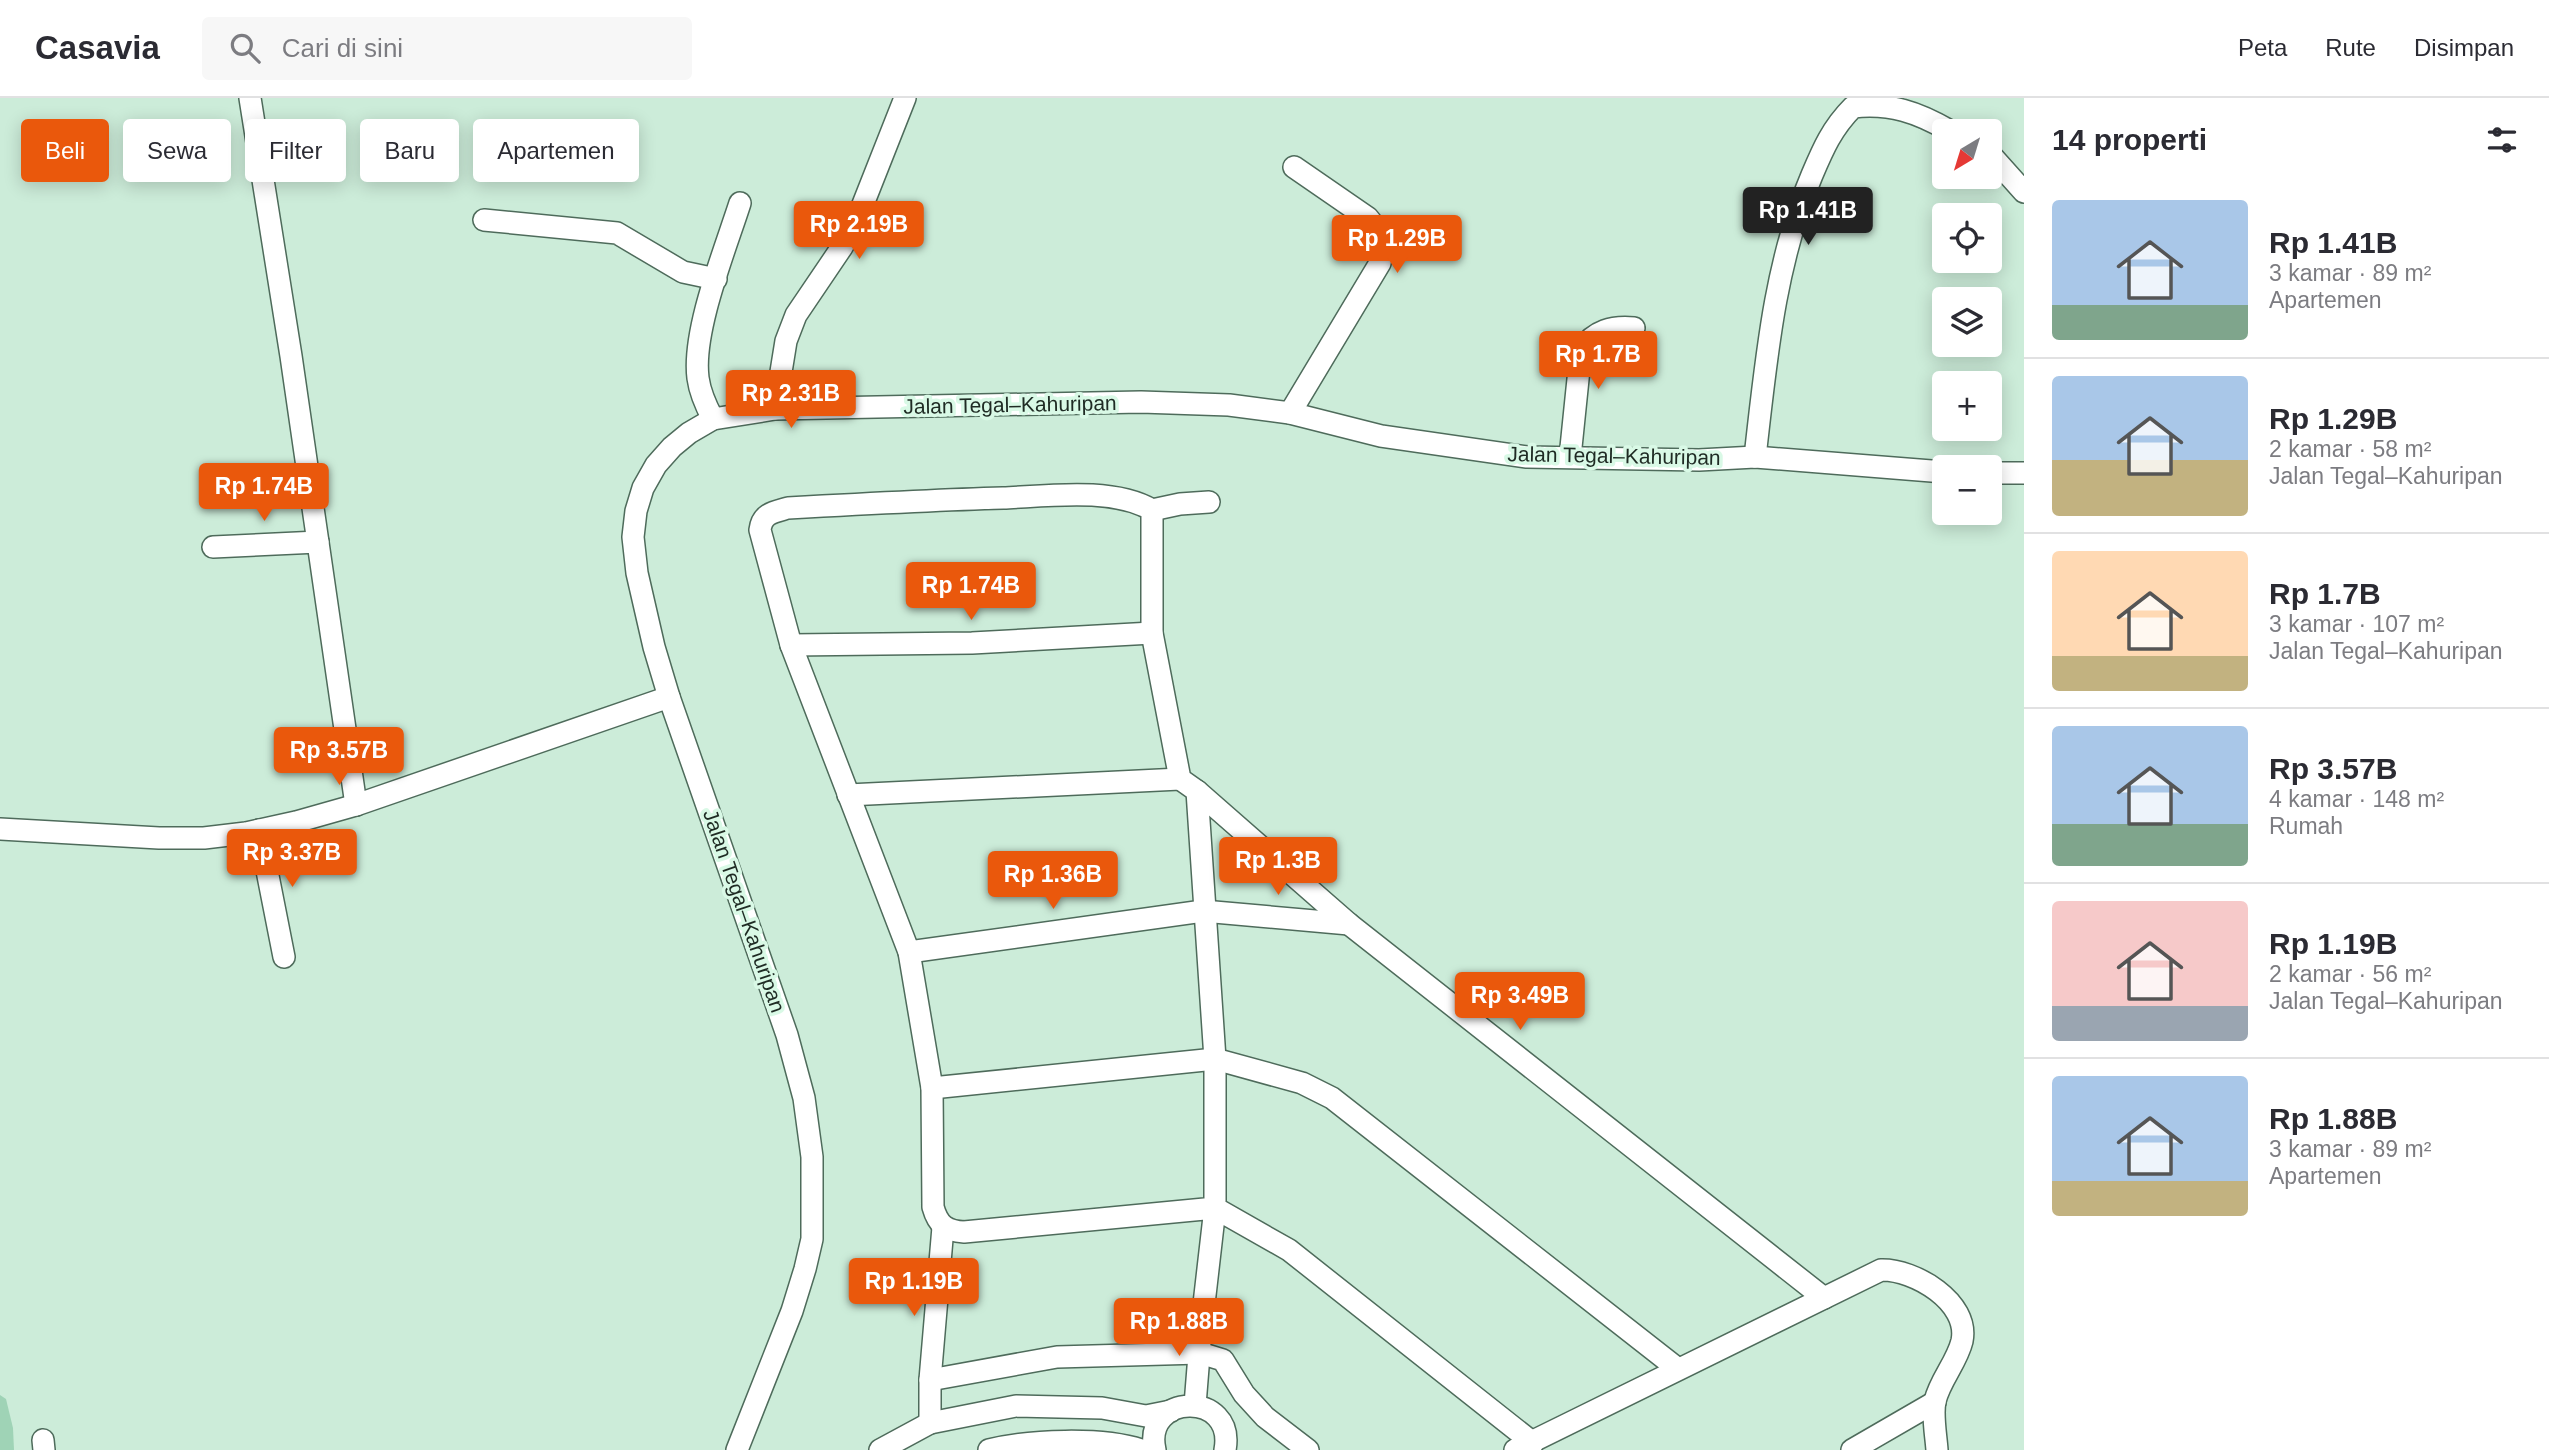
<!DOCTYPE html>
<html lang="id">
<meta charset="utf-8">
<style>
:root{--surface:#fff;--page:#f7f7f7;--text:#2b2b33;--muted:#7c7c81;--line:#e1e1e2;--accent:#ea580c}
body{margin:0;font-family:Arial,sans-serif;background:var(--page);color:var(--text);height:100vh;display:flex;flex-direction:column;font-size:26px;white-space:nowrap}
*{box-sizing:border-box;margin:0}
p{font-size:23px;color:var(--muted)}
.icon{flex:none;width:38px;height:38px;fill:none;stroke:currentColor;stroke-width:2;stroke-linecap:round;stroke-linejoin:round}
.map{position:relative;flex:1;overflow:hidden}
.drawer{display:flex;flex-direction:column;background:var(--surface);width:525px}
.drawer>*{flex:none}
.hud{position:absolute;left:21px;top:21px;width:665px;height:63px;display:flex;gap:14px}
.needle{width:46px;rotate:218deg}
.tools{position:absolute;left:1932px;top:21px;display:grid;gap:14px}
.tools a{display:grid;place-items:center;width:70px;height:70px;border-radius:7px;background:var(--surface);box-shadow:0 4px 18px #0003;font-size:35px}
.price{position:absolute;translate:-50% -60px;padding:0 16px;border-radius:7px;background:var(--accent);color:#fff;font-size:23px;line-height:46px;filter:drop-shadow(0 2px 4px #0008)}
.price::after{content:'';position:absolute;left:50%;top:42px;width:21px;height:16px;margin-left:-10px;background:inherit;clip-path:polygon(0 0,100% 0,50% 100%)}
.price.current{background:#222;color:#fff}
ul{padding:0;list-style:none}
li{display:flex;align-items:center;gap:21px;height:175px;padding:0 28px}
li+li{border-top:2px solid var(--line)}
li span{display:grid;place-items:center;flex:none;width:196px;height:140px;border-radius:7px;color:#555}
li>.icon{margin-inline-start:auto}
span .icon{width:84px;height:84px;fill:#fffc;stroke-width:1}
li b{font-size:30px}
h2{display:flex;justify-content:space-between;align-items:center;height:84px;padding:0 28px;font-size:30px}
.tag{padding:0 24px;border-radius:7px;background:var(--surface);box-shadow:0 4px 18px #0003;font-size:24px;line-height:63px}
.tag.current{background:var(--accent);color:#fff}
header{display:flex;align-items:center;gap:42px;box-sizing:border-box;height:98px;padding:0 35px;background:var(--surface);border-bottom:2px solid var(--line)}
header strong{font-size:33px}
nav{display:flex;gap:38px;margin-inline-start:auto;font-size:24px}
.search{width:490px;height:63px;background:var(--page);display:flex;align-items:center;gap:18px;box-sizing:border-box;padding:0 24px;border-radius:7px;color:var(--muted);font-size:26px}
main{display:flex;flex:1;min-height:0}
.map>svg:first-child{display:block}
</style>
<header>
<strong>Casavia</strong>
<div class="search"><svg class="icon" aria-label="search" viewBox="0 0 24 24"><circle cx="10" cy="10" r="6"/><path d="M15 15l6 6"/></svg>Cari di sini</div>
<nav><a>Peta</a><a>Rute</a><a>Disimpan</a></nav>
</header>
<main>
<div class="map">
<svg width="2024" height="1352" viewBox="0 0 2024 1352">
<rect width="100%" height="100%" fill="#ccecd9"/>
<path fill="#9fd3b6" d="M0,1297L6,1301L13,1330L14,1352H0Z"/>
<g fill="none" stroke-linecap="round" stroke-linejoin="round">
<g stroke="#4e6b5b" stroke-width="24">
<g id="minor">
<path d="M250,0L291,258L356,707"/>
<path d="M1990,56L2024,94"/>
<path d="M484,122L617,135L683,174L716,181"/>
<path d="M775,311L786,243L796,217L842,149L856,124L905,0"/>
<path d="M1290,315L1380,165C1385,146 1381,135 1368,120L1294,69"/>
<path d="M713,321C706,308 700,295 698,280C692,233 725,152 740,105"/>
<path d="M1570,359L1581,252C1595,232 1612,228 1634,230"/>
<path d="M1755,359C1766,264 1774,167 1812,77C1823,51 1832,30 1853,9C1891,5 1917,14 1950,33"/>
<path d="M1990,375H2024"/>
<path d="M1152,412L1180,406L1209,404"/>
<path d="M213,449L318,444"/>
<path d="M791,547L972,545L1152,535"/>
<path d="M1197,693L1349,826L1824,1200"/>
<path d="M848,697L1180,681"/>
<path d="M0,731L159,740H204L246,735L296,724L356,707L669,599"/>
<path d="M259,732L284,859"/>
<path d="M909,854L1203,813L1349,826"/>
<path d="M932,990L1215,961L1302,985L1332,1000L1678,1271"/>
<path d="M930,1282L1057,1259L1200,1255L1223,1262L1244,1296L1265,1319L1308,1352"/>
<path d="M1195,1307L1201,1232L1215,1110V961L1197,693L1180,681L1152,535V412C1113,389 1048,398 1003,400C932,402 860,406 788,410C774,414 762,415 760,432L791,547L909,854L932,990L933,1109C938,1127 946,1133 964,1134L1215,1110L1289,1152L1533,1345"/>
<path d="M930,1325V1282L943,1129"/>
<path d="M43,1342L44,1352"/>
<path d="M737,1352L792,1213L805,1171L812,1141V1059L804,1000L787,937L669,599L654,549L637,475L633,439L636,413L643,390L656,367L672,349L689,335L713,321L775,311L1141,304L1229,307L1290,315L1381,338L1527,359L1699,362L1755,359L1944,374"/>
<path d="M880,1352L930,1325L1016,1308L1102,1310L1146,1318L1171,1313"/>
<path d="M989,1352C1029,1342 1102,1339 1141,1352"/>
<path d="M1155,1352C1142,1295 1236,1292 1225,1352"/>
<path d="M1515,1352L1881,1172C1914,1171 1970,1204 1962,1243C1957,1264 1940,1282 1935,1303C1932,1317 1936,1337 1937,1352"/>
<path d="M1852,1352L1935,1304"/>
</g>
</g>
<use href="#minor" stroke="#fff" stroke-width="21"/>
</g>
<g text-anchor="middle" stroke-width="7" stroke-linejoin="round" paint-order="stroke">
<g font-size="21" fill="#1f2b24" stroke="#d9f9e6">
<text transform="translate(1010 307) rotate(-1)" y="7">Jalan Tegal–Kahuripan</text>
<text transform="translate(1614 358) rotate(1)" y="7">Jalan Tegal–Kahuripan</text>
<text transform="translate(744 813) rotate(71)" y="7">Jalan Tegal–Kahuripan</text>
</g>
</g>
</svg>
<div class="tools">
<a><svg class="needle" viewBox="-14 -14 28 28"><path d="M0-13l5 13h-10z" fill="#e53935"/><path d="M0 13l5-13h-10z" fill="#7c7c81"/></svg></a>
<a><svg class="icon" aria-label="locate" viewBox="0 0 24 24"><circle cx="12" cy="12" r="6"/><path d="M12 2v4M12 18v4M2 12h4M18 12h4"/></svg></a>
<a><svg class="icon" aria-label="layers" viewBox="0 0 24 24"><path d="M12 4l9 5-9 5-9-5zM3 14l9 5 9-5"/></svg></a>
<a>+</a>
<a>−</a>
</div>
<b class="price current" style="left:1808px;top:149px">Rp 1.41B</b>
<b class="price" style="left:859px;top:163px">Rp 2.19B</b>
<b class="price" style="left:1397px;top:177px">Rp 1.29B</b>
<b class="price" style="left:1598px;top:293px">Rp 1.7B</b>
<b class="price" style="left:791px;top:332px">Rp 2.31B</b>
<b class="price" style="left:264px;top:425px">Rp 1.74B</b>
<b class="price" style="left:971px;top:524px">Rp 1.74B</b>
<b class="price" style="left:339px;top:689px">Rp 3.57B</b>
<b class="price" style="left:292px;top:791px">Rp 3.37B</b>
<b class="price" style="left:1278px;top:799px">Rp 1.3B</b>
<b class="price" style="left:1053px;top:813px">Rp 1.36B</b>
<b class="price" style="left:1520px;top:934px">Rp 3.49B</b>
<b class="price" style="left:914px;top:1220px">Rp 1.19B</b>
<b class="price" style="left:1179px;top:1260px">Rp 1.88B</b>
<div class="hud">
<a class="tag current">Beli</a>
<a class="tag">Sewa</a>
<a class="tag">Filter</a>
<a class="tag">Baru</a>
<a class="tag">Apartemen</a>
</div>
</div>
<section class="drawer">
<h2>14 properti<svg class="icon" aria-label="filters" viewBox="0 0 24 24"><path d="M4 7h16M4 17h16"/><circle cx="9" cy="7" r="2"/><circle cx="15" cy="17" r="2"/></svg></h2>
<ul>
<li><span style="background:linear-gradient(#a9c7e8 75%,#7fa58c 0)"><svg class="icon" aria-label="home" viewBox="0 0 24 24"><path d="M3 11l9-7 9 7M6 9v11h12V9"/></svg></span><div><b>Rp 1.41B</b><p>3 kamar · 89 m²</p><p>Apartemen</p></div></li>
<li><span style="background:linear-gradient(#a9c7e8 60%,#c2b280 0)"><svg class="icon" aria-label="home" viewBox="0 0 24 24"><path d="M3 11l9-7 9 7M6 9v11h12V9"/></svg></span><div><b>Rp 1.29B</b><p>2 kamar · 58 m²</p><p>Jalan Tegal–Kahuripan</p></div></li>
<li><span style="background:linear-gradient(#ffd9b3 75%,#c2b280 0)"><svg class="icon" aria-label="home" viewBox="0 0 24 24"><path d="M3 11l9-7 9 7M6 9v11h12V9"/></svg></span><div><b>Rp 1.7B</b><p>3 kamar · 107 m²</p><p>Jalan Tegal–Kahuripan</p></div></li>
<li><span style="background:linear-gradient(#a9c7e8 70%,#7fa58c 0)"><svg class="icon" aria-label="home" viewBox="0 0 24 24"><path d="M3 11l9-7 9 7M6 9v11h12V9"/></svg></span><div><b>Rp 3.57B</b><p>4 kamar · 148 m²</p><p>Rumah</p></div></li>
<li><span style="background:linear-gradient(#f6c9c9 75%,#9aa5b1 0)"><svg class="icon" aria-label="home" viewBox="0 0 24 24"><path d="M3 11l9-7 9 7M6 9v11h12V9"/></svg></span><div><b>Rp 1.19B</b><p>2 kamar · 56 m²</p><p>Jalan Tegal–Kahuripan</p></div></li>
<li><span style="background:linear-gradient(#a9c7e8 75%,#c2b280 0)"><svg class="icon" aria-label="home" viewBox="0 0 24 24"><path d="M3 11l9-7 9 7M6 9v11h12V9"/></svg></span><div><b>Rp 1.88B</b><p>3 kamar · 89 m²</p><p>Apartemen</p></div></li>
</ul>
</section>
</main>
